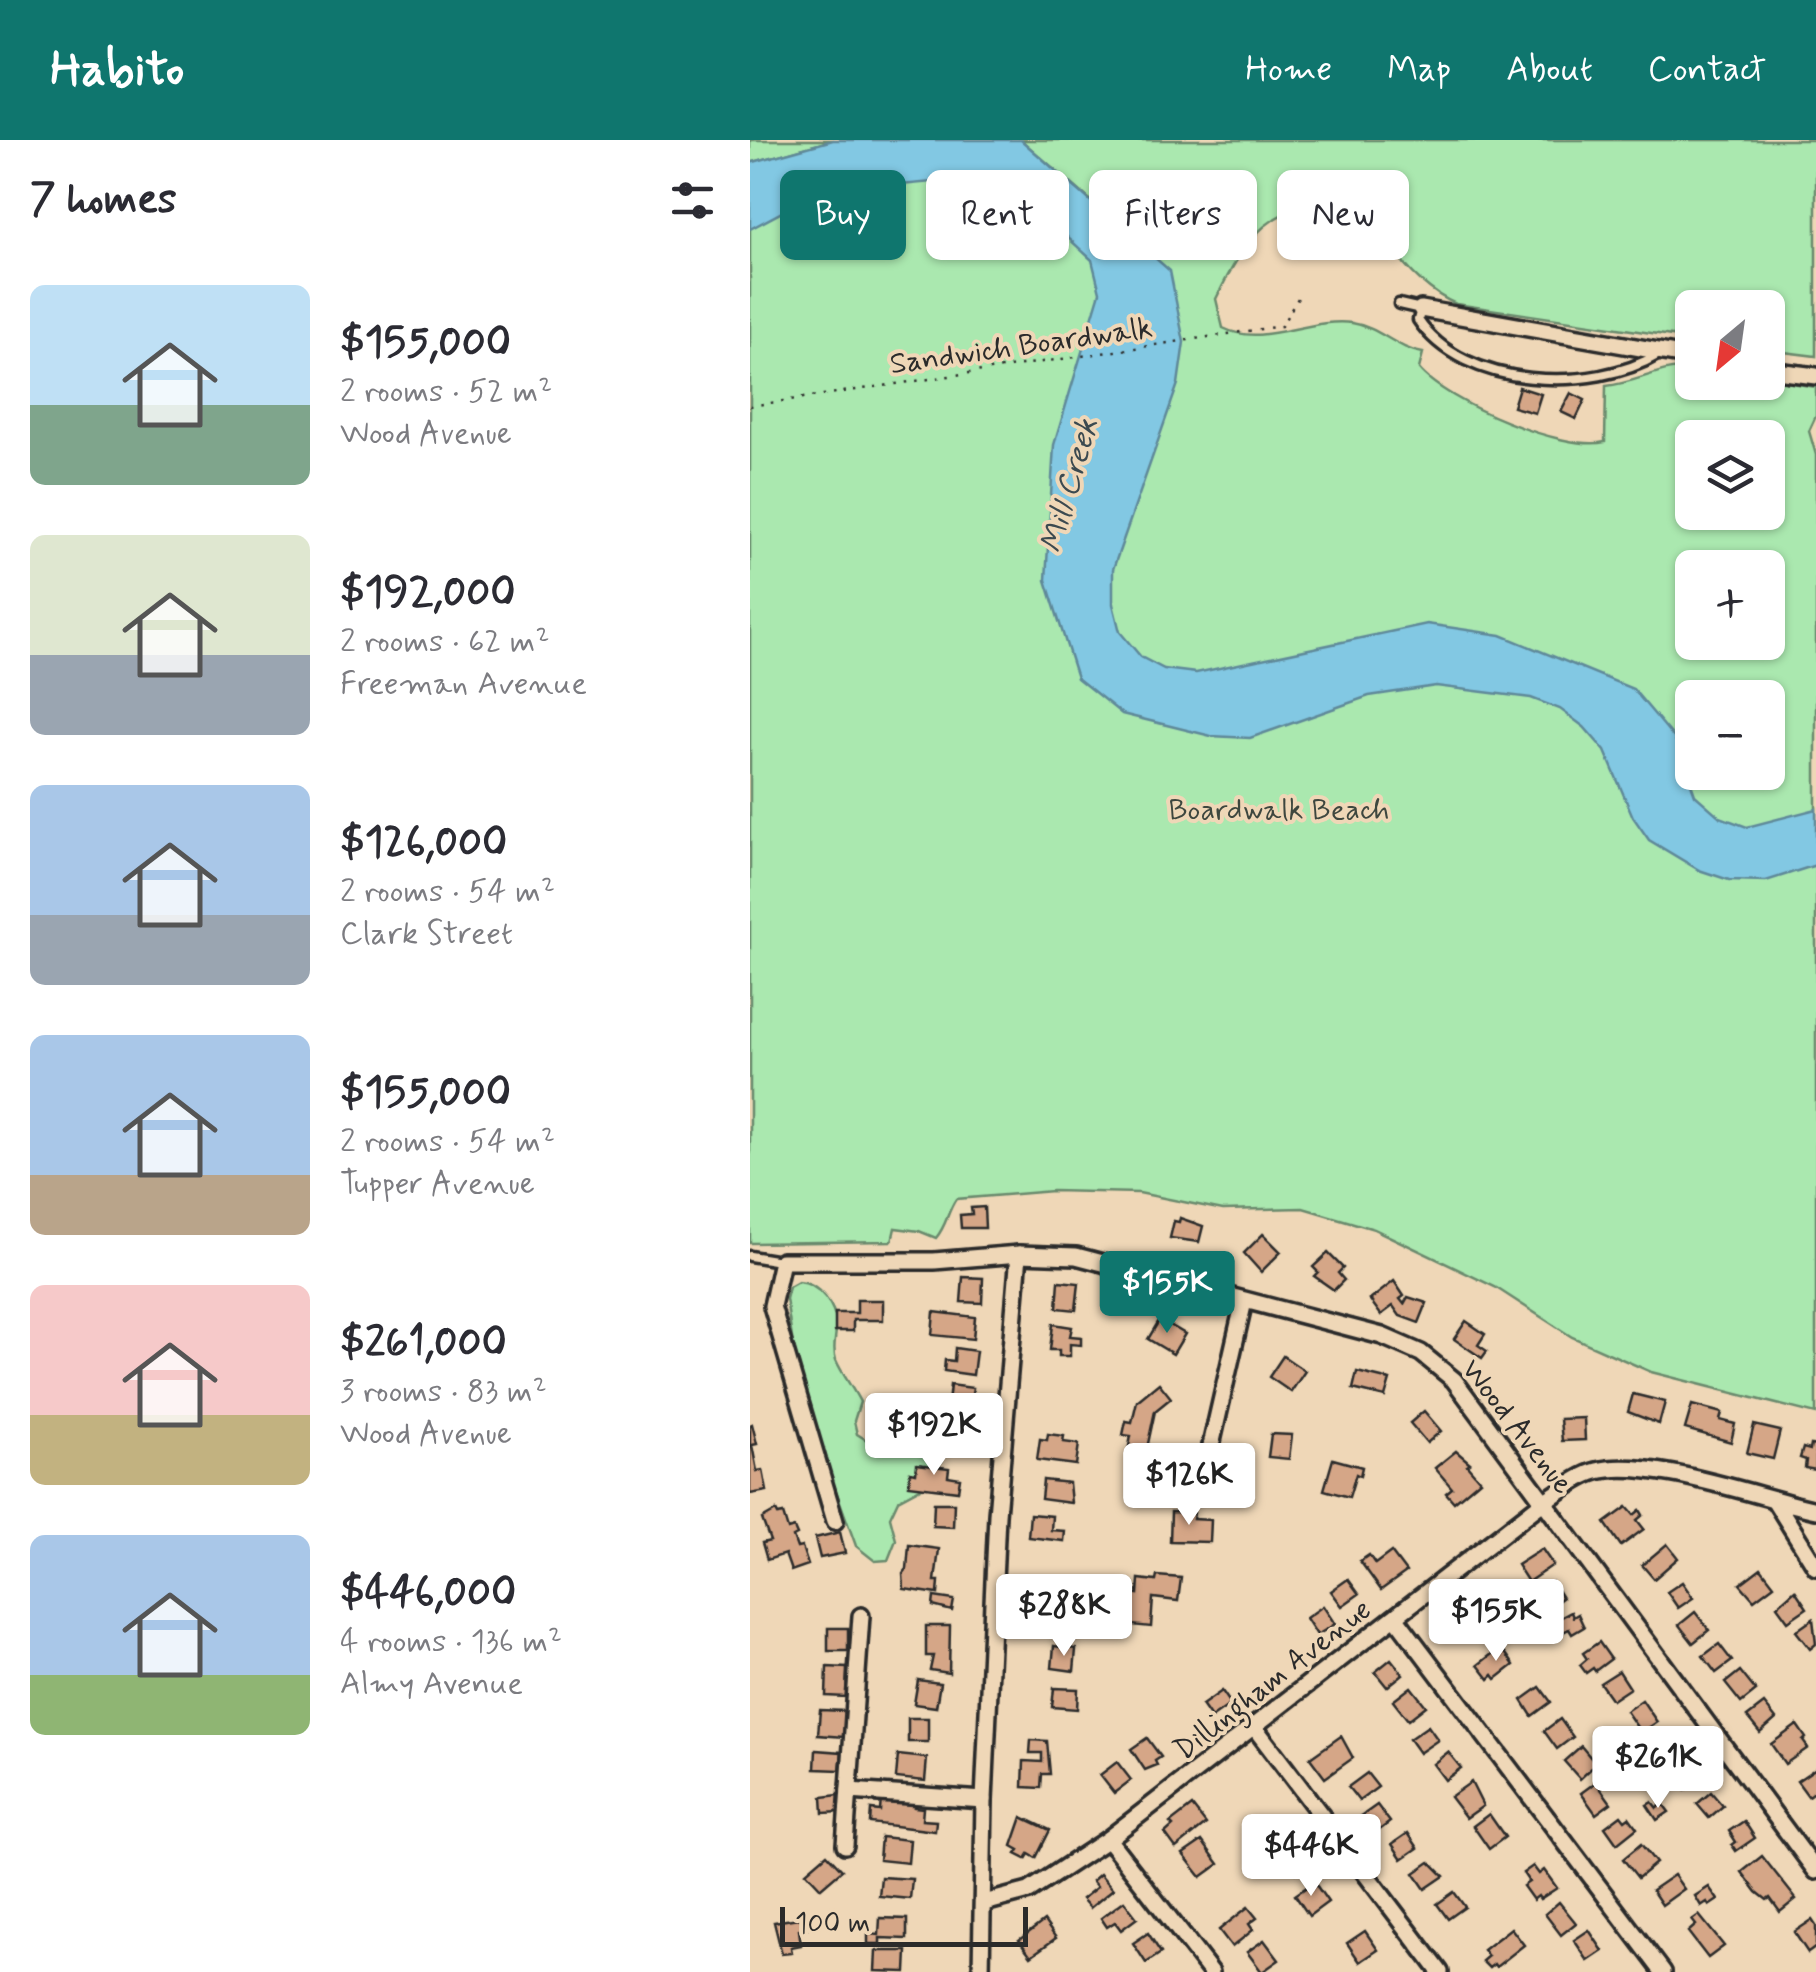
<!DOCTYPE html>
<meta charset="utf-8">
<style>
:root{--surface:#fff;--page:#f2f2f3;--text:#2b2b33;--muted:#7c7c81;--accent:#0f766e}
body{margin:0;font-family:Mynerve,sans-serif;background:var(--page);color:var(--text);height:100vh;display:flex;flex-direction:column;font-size:38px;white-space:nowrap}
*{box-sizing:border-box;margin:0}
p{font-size:32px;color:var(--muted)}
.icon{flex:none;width:55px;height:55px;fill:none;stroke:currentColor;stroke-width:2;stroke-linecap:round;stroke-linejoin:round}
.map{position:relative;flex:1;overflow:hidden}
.side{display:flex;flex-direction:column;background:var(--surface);width:750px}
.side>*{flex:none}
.top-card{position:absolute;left:30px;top:30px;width:885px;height:90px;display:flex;gap:20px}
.needle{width:65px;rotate:209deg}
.fabs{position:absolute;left:925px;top:150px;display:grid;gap:20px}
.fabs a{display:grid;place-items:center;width:110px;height:110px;border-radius:15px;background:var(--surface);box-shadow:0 2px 8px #0004;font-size:50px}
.scale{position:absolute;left:30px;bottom:25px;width:248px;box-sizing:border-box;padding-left:10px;border:5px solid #2b2b2b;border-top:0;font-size:28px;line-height:35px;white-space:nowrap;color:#2b2b2b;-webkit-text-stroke:8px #efd7b7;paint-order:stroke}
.price{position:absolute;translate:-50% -85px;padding:0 22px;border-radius:10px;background:#fff;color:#222;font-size:32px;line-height:65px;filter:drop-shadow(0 2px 5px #0008)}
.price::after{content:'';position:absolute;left:50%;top:60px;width:30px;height:22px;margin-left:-15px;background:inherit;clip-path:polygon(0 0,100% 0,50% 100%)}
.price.selected{background:var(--accent);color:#fff}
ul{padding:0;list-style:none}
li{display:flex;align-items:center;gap:30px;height:250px;padding:0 30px}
li span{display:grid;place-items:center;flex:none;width:280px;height:200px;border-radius:15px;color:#555}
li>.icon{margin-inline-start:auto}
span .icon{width:120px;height:120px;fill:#fffc;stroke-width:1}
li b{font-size:42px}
h2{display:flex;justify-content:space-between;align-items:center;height:120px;padding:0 30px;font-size:42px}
.chip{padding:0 35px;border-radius:15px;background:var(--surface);box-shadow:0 2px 8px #0004;font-size:35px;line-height:90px}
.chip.selected{background:var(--accent);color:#fff}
header{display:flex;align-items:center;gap:60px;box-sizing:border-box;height:140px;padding:0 50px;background:var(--accent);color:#fff}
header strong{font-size:48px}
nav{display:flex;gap:55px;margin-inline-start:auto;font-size:35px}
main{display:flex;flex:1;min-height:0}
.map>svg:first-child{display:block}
</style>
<header>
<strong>Habito</strong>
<nav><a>Home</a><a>Map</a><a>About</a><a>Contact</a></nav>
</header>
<main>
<section class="side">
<h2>7 homes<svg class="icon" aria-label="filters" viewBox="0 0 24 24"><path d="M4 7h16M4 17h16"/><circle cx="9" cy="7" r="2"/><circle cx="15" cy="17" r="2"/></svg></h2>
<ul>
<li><span style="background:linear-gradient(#bfe0f5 60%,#7fa58c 0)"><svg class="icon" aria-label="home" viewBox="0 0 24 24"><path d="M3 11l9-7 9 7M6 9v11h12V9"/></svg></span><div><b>$155,000</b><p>2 rooms · 52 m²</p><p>Wood Avenue</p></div></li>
<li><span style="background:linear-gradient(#dfe7d0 60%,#9aa5b1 0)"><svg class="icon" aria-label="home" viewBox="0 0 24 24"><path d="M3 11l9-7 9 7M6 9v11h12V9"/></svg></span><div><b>$192,000</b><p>2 rooms · 62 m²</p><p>Freeman Avenue</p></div></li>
<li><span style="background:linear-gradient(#a9c7e8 65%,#9aa5b1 0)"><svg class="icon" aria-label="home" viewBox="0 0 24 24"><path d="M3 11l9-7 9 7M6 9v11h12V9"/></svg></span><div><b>$126,000</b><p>2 rooms · 54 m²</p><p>Clark Street</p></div></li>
<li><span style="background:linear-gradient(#a9c7e8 70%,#b9a48a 0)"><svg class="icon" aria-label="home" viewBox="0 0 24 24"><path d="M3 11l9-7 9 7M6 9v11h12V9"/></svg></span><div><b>$155,000</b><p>2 rooms · 54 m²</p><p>Tupper Avenue</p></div></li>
<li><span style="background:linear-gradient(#f6c9c9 65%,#c2b280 0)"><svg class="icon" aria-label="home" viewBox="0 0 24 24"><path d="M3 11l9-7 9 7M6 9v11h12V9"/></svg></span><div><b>$261,000</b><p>3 rooms · 83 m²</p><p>Wood Avenue</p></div></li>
<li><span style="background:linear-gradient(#a9c7e8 70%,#8fb573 0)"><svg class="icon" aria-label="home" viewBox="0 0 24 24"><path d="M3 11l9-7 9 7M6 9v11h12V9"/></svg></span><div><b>$446,000</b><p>4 rooms · 136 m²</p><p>Almy Avenue</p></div></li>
</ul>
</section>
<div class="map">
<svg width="1066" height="1832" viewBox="0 0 1066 1832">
<rect width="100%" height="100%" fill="#efd7b7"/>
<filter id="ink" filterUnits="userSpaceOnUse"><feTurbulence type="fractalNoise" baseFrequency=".01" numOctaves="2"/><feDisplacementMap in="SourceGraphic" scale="20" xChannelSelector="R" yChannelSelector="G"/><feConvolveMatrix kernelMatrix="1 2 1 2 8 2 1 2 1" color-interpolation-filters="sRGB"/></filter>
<g filter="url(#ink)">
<g fill="#aae8af" stroke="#6a8a6d" stroke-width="2.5" fill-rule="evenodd">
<path d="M0,0H83L0,23Z"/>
<path d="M271,0H1066V216L1018,210V168H942V199L706,164C682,154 658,131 643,109C640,105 640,100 637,96C628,84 610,78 597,74C525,49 493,103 466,159L473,188C513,208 559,177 602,183C629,187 647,209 673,213L669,229C696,262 813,312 855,302L856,246C887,243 912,226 942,227V242H1018V239L1066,247V276L1059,291L1066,315V1274L901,1232L822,1197L745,1147L624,1089L553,1068L473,1070L389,1053L302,1051L206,1059C197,1072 197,1085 186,1098L169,1091L145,1088L142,1101L0,1103V60L143,15L354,72ZM942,298H1018V372H942ZM942,428H1018V502H942ZM942,558H1018V632H942Z"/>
<path d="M48,1142C69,1143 87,1167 86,1187C86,1199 82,1208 86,1220C92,1234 103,1248 110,1262L104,1281L107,1294C131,1311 152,1311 181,1307L192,1321L172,1347L148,1360L140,1377L146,1400L138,1420L125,1421L106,1406L64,1290L44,1211L36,1159L39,1147Z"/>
</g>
<path fill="#82c8e3" stroke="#5f8999" stroke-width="2.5" d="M83,0H271L420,131L434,202L428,244L363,429V464L370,492L391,517L414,529L446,533L677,484L751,495L883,549L925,599L945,655L970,677L997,687L1066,669V725L1016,741L979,740L949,730L899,700L883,677L855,611L834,587L810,569L781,558L686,546L619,556L500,598L461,596L372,574L327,538L296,440L304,305L350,152L342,120L314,94L182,42L68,53L0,89V23Z"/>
<g fill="#d5a687" stroke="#2b2b2b" stroke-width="2.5">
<path d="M769,247L791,254L785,273L763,267Z"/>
<path d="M821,253L835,260L826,279L811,272Z"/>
<path d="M234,1067L235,1088H211L210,1075L222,1074L221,1068Z"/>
<path d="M430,1078L453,1086L449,1102L420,1098L424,1081L429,1082Z"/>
<path d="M513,1094L531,1112L511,1132L494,1113Z"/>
<path d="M578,1113L593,1128L588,1133L594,1140L584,1150L564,1136L568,1132L563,1127Z"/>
<path d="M213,1137L233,1138L232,1163L211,1162Z"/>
<path d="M309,1141L329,1143L326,1170L307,1168Z"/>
<path d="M644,1141L654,1156L650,1159L654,1164L658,1157L677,1163L669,1183L650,1176L643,1166L631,1175L620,1160Z"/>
<path d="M107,1160H133V1180H103V1191H85V1173H107Z"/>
<path d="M184,1172L225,1177L223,1199L182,1195Z"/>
<path d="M410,1179L435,1194L423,1214L398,1199Z"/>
<path d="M716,1181L735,1194L728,1205L737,1211L732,1218L704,1199Z"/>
<path d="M303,1184L322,1187L320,1196L331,1197V1205L320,1204V1216H309V1210H300Z"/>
<path d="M205,1208L226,1211L223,1235L194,1231L195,1220L204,1221Z"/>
<path d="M533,1216L555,1231L541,1252L519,1237Z"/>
<path d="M607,1232L640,1240L635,1257L603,1249Z"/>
<path d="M409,1243L421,1258L405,1271L396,1313L378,1311L381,1296L373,1295L376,1281L382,1282L387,1261Z"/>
<path d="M200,1245L223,1248L219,1275L197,1273Z"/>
<path d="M883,1254L915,1262L909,1284L878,1272Z"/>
<path d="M942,1265L972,1273L970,1280L985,1284L981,1302L935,1289Z"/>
<path d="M674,1271L691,1291L677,1303L660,1283Z"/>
<path d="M834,1278L835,1300L812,1301L810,1279Z"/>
<path d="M178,1279L208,1282L205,1300L194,1299V1304L175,1302Z"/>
<path d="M2,1284L7,1304L2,1305L7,1331L13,1330L17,1351L0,1354V1285Z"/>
<path d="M1004,1285L1030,1291L1023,1319L997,1313Z"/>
<path d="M298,1294L314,1296L313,1302L329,1304L326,1325L287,1320L290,1299L297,1300Z"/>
<path d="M521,1294L542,1295L539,1319L518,1317Z"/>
<path d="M1061,1305L1066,1306V1330L1055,1328L1056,1320L1050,1318L1053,1308L1060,1310Z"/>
<path d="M706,1311L720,1323L717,1325L730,1340L704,1362L696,1353L702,1348L685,1328Z"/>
<path d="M583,1319L612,1327L610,1336L606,1334L599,1357L574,1350Z"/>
<path d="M167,1324L199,1328L198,1336L210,1338L208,1351L159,1345L160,1332L166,1333Z"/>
<path d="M293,1340L319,1343L321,1363L291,1359Z"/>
<path d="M184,1363H204L203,1387L183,1386Z"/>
<path d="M877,1367L884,1375L890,1370L893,1375L887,1380L894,1389L871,1406L855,1383Z"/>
<path d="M26,1371L28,1375L33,1374L38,1390L44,1388L47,1395L43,1397L47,1408L52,1407L58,1425L41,1431L35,1414L17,1420L12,1403L20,1401L12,1379Z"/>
<path d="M421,1372L444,1373L443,1379L461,1380L460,1402L420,1401Z"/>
<path d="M280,1374L302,1376L301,1390L315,1391L314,1401L278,1397Z"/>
<path d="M90,1392L95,1413L70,1418L65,1398Z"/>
<path d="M917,1404L928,1418L904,1439L892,1425Z"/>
<path d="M159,1405L189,1409L185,1441H189L188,1454L154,1449L153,1434L157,1429Z"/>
<path d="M792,1409L803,1425L778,1442L767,1425Z"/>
<path d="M641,1412L656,1432L631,1450L610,1421L619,1415L625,1424Z"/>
<path d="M1011,1428L1024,1445L1004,1460L990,1444Z"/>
<path d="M407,1436L431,1438L428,1461L403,1458L401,1487L371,1484L374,1452L388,1454L389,1439L406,1441Z"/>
<path d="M598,1439L609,1454L592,1466L581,1451Z"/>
<path d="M802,1442L812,1458L798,1468L787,1453Z"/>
<path d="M932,1442L943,1458L928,1468L917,1452Z"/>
<path d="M1045,1450L1057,1468L1038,1481L1027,1466Z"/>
<path d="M184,1457L204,1460L202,1471L183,1466Z"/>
<path d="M722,1464L732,1478L703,1498L693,1484Z"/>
<path d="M573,1466L585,1484L567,1495L556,1478Z"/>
<path d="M821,1472L823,1477L828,1474L834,1487L822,1494L819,1489L802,1498L795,1486Z"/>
<path d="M945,1472L959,1490L943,1503L929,1485Z"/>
<path d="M759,1477L768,1490L752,1501L742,1488Z"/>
<path d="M1063,1479L1066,1504L1060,1509L1046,1491Z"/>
<path d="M176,1486H200L199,1533L180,1530L183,1516H176Z"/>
<rect x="78" y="1488" width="20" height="23"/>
<path d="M849,1502L861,1519L845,1531L843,1528L836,1533L830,1525L837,1519L833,1513Z"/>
<path d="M969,1504L982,1521L966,1533L953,1516Z"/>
<path d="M304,1506L326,1509L324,1531L302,1528Z"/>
<path d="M751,1507L764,1525L746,1539L743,1535L739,1539L728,1525Z"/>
<path d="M641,1519L653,1534L637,1547L625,1532Z"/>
<path d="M77,1527L97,1528L96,1557L76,1556Z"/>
<path d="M869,1531L880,1548L862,1560L850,1543Z"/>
<path d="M990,1531L1006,1551L991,1563L975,1543Z"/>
<path d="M168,1540L190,1543L186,1567L164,1564Z"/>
<path d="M661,1547L676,1566L658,1580L643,1561Z"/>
<path d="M790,1547L801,1562L782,1576L772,1560Z"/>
<path d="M304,1548L328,1549L327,1569L302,1567Z"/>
<path d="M472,1551L481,1564L461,1578L452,1565Z"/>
<path d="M892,1560L907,1582L891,1593L876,1571Z"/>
<path d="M1014,1564L1026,1579L1010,1593L997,1577Z"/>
<path d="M70,1570L95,1571L94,1597L68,1595Z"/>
<rect x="158" y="1578" width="20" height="24"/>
<path d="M810,1579L823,1597L807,1609L794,1591Z"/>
<path d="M1047,1585L1056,1598L1053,1601L1058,1608L1035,1624L1021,1604Z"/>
<path d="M678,1586L688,1600L669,1613L659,1599Z"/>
<path d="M916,1590L931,1611L917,1621L902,1599Z"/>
<path d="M591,1596L603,1618L575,1638L560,1618Z"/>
<path d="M397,1598L411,1617L405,1621L407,1625L395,1630L381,1609Z"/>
<path d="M281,1600L297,1601L300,1634H292L291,1648L273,1647L274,1621L292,1622V1613H280Z"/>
<path d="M831,1606L846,1624L830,1639L814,1621Z"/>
<path d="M66,1610L92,1612L90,1630L65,1629Z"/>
<path d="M698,1612L711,1628L695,1640L683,1624Z"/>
<path d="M148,1615L177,1618L175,1641L146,1638Z"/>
<path d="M367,1622L381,1640L364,1653L350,1635Z"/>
<path d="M938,1622L950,1639L935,1650L923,1633Z"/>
<path d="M1066,1628V1650L1058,1656L1047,1641Z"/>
<path d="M617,1633L628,1647L609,1661L598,1647Z"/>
<path d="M721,1642L733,1666L716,1678L700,1657Z"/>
<path d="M846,1642L861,1663L846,1674L831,1653Z"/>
<path d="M961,1652L973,1666L959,1678L947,1664Z"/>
<path d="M89,1655L91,1672L73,1673L72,1657Z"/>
<path d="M131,1659L165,1663L164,1667L173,1668L172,1680L186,1681L185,1691L120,1683L121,1670L130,1671Z"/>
<path d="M902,1662L907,1668L913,1664L919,1672L907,1680L897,1665Z"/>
<path d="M627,1665L640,1682L623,1695L610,1677Z"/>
<path d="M442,1666L456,1684L426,1708L415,1693L423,1686L420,1683Z"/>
<path d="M739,1674L755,1697L739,1709L723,1686Z"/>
<path d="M871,1675L875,1680L879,1677L887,1688L867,1704L855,1687Z"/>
<path d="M272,1677L300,1690L286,1718L279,1714L276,1719L266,1714L269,1710L262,1706Z"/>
<path d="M994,1681L1005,1698L986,1711L982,1705L986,1702L979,1691Z"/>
<path d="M533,1687L550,1709L554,1706L563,1719L545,1733L519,1698Z"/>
<path d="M658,1693L668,1708L652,1719L642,1704Z"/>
<path d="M131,1697L160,1700L158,1723L129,1720Z"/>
<path d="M452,1701L469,1724L451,1737L433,1714Z"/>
<path d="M891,1704L906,1723L888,1738L873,1719Z"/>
<path d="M77,1714L92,1730L71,1748L56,1732Z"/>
<path d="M1012,1716L1046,1759L1030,1772L1020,1758L1017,1760L1007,1752L992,1732Z"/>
<path d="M680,1722L694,1736L675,1749L664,1733Z"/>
<path d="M783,1726L789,1734L794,1730L807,1748L790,1759L788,1756L783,1760L773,1746L779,1742L773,1733Z"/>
<path d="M350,1734L363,1749L340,1768L332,1759L347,1747L342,1741Z"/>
<path d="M924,1735L934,1749L912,1765L902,1750Z"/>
<path d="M131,1737L162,1739L160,1759L129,1756Z"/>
<path d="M564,1742L578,1762L559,1776L545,1755Z"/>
<path d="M959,1747L968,1760L959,1766L957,1762L951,1766L945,1756Z"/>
<path d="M704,1752L715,1767L698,1779L687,1764Z"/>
<path d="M374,1761L387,1778L371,1790L365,1782L357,1787L351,1778Z"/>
<path d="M809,1762L826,1783L811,1795L795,1774Z"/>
<path d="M498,1767L507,1778L499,1784L503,1790L482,1807L469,1790Z"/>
<path d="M949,1775L974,1806L958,1818L938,1792L946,1785L942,1780Z"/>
<path d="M48,1778L58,1782L59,1788L49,1790L51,1805L41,1807L42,1813L32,1814L24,1782Z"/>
<path d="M130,1778L157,1779V1799L130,1798V1804H118V1794L129,1795Z"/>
<path d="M1062,1780L1066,1786V1807L1058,1813L1044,1792Z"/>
<path d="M294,1781L306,1798L281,1816L269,1800Z"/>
<path d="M761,1788L774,1805L746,1827L744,1824L739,1828L732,1821L738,1816L733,1810Z"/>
<path d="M839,1790L853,1811L838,1821L824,1800Z"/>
<path d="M615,1791L628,1810L610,1822L597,1803Z"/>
<path d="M398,1793L411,1813L396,1823L383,1803Z"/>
<path d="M514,1800L529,1820L512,1832L497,1812Z"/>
<path d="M126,1811H157L156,1832L125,1831Z"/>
</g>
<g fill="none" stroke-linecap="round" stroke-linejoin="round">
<g stroke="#2b2b2b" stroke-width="15">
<g id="service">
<path d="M649,164L671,169L668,180C713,249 843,254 909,214"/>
<path d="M0,1116L30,1121"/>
</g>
</g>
<g stroke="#2b2b2b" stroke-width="22">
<g id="minor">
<path d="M671,169L942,217"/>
<path d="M1018,230L1066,236"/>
<path d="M460,1310L494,1161"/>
<path d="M1025,1361L1066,1427"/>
<path d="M85,1381L22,1166L32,1121H184L269,1114L326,1116L632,1196L671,1213L704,1240L1066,1731"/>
<path d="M646,1478L913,1832"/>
<path d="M505,1588L690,1832"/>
<path d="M99,1651L234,1660"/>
<path d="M358,1699L461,1832"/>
<path d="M95,1705L111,1476"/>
<path d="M234,1763L279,1751L358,1699L793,1362C810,1352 828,1336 847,1331C898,1317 1011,1358 1066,1370"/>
<path d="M231,1832L234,1660L247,1375L269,1114"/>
</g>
</g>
<path stroke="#2b2b2b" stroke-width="2.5" stroke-dasharray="2.5 8" stroke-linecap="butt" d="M0,266L531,186L548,158"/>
<use href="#service" stroke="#efd7b7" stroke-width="8"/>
<use href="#minor" stroke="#efd7b7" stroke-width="15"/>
</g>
</g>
<g text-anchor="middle" stroke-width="8" stroke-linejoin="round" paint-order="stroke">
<g font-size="30" fill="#2b2b2b" stroke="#efd7b7">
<text transform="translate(271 205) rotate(-8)" y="10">Sandwich Boardwalk</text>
<text transform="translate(768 1286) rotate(52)" y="10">Wood Avenue</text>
<text transform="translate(522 1539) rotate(-38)" y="10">Dillingham Avenue</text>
</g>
<g font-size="30" fill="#3e473f" stroke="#efd7b7">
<text x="529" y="679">Boardwalk Beach</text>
</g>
<g font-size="32" font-style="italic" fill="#3c4a50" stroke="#efd7b7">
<text transform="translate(318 345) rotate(-74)" y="11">Mill Creek</text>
</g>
</g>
</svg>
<div class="fabs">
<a><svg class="needle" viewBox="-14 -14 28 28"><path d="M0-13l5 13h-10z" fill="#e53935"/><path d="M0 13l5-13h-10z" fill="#7c7c81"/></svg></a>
<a><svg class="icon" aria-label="layers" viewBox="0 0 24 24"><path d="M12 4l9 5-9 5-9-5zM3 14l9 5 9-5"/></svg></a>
<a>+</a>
<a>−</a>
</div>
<div class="scale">100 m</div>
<b class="price selected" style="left:417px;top:1196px">$155K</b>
<b class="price" style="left:184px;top:1338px">$192K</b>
<b class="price" style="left:439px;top:1388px">$126K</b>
<b class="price" style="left:314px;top:1519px">$288K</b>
<b class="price" style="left:746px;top:1524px">$155K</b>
<b class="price" style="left:908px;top:1671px">$261K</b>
<b class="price" style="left:561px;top:1759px">$446K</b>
<div class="top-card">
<a class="chip selected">Buy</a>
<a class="chip">Rent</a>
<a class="chip">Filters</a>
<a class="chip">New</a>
</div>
</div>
</main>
